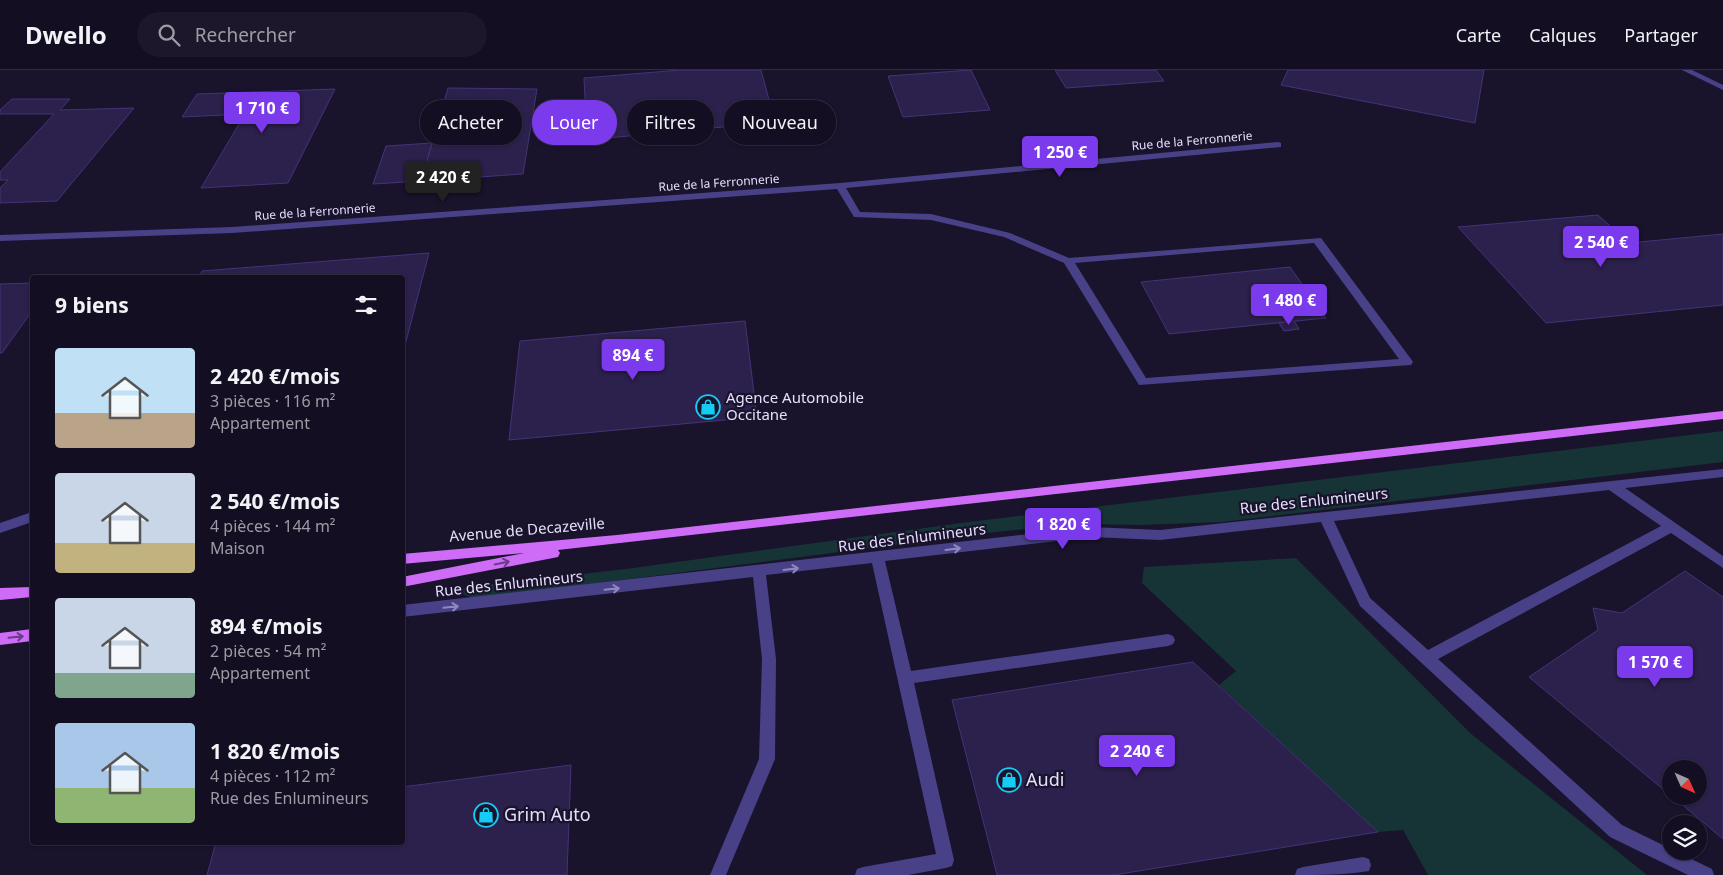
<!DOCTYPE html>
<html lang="fr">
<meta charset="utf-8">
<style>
:root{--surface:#130e21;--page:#1c172a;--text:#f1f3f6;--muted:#9d9ca5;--line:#322e3f;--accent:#7c3aed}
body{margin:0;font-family:"Noto Sans",sans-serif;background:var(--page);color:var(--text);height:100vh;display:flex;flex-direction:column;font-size:19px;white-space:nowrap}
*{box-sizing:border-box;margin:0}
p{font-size:16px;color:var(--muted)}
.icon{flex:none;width:28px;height:28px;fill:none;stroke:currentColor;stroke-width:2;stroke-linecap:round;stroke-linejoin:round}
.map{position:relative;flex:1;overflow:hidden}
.sheet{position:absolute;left:30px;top:205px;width:375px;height:570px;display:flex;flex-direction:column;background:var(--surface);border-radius:5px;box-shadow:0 1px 4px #0004,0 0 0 1px var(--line)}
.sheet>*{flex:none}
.top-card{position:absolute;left:420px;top:30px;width:475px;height:45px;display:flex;gap:10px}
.needle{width:32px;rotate:135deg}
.tools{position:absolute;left:1662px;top:690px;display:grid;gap:10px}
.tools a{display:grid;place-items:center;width:45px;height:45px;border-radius:50%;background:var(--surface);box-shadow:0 1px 4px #0004,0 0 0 1px var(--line);font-size:25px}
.price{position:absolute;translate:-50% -42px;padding:0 11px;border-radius:5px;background:var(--accent);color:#fff;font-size:16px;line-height:32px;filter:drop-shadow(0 1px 2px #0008)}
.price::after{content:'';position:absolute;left:50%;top:30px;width:15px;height:11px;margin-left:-8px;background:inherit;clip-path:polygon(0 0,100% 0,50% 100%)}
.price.active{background:#222;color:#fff}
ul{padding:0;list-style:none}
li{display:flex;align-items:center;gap:15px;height:125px;padding:0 25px}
li span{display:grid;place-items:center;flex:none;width:140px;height:100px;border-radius:5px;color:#555}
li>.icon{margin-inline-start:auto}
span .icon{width:60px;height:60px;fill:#fffc;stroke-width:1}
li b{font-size:21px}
h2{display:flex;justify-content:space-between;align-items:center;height:60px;padding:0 25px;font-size:21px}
.tag{padding:0 18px;border-radius:22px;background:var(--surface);box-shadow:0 1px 4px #0004,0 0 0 1px var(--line);font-size:18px;line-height:45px}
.tag.active{background:var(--accent);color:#fff}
header{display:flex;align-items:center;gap:30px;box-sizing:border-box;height:70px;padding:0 25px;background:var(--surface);border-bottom:1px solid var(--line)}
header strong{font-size:24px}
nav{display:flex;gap:28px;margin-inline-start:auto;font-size:18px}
.search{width:350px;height:45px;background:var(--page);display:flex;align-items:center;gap:12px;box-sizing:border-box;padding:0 18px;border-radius:28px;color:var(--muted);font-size:19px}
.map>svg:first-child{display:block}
</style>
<header>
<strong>Dwello</strong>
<div class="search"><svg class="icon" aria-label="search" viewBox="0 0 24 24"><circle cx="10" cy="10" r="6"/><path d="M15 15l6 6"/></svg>Rechercher</div>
<nav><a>Carte</a><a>Calques</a><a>Partager</a></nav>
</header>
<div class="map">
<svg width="1723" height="805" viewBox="0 0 1723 805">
<rect width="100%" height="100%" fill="#19132c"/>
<g fill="#163436">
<path d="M1723,361V392L1222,452L1141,455L1079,454L995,462L475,529L457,522L466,517L626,499L961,453Z"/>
<path d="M1296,488L1470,663L1647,805H1428L1403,760L1378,762L1219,615L1236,601L1142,513L1144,497Z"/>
</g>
<g fill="#2c204c" stroke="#463377">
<path d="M680,0H761L775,52L587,70L584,8Z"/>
<path d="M971,0L990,40L903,47L888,6Z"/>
<path d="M1055,0H1156L1164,11L1066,18Z"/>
<path d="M1288,0H1484L1475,53L1281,15Z"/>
<path d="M448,18L537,19L523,104L421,111Z"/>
<path d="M335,19L288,113L201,118L245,44L182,47L197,24Z"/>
<path d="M12,29H70L60,40L134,38L57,131L0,133V118L8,110H0V102L54,44H0V40Z"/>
<path d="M432,73L421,111L373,114L386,76Z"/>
<path d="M1598,145L1629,173L1723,164V235L1546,253L1458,157Z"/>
<path d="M429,183L402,287V208H199L202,201Z"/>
<path d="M1290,197L1326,248L1169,264L1141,212Z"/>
<path d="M32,213V241L2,283H0V214Z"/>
<path d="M745,251L757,347L509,370L520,271Z"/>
<path d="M1294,251L1299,259L1284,261L1279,253Z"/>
<path d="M1685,501L1723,527V769L1672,726H1699V699H1671V726L1529,607L1598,560L1593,538L1622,543Z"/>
<path d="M1193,592L1378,762L1114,805H997L952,630Z"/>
<path d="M571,695L567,805H207L216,772H402V717Z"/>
</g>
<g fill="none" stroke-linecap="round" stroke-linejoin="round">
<g fill="#494188" fill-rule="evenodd">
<path d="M1682,0H1692L1723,15V20Z"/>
<path d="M1278,72L1281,73V77L846,118L860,142L931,144L1010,163L1069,188L1321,168L1411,289L1413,292L1411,295L1139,315L1064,193L1004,167L931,150L854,147L837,119L232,163L0,171V165L232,157L840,113ZM1314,173L1399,289L1146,308L1075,193Z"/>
<path d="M1723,399V407L1625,418L1723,486V498L1671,463L1438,589L1622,755L1671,779V781H1675L1712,799L1714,805H1688L1610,767L1360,536L1321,452L1160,470L1091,467L885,491L911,601L1168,564L1173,566L1175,570L1173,574L1168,576L914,613L954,790L952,796L946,798L908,805H855L857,799L863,797L936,784L872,493L766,505L776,589L775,689L726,805H710L759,689L762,589L753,507L402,547V535L1091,457L1160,460ZM1609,420L1661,456L1428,580L1370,528L1334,451Z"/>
<path d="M32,442V452L0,463V453Z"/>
<path d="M1363,787L1369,789L1371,795L1369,801C1347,805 1318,805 1295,805L1297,799L1303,797Z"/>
</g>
<g fill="#ce6cf8" fill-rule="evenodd">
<path d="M1723,341V349L558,480L560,483L558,487L553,488L402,517V507L524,483L402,494V484L617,465Z"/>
<path d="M32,517V527L0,530V518Z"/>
<path d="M32,559V571L0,575V563Z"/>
</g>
</g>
<defs><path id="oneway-shaft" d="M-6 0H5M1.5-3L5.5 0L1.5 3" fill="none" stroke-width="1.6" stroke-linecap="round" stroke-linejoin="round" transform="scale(1.25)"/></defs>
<g stroke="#8f88bd">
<use href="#oneway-shaft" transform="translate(953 479) rotate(-7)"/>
<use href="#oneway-shaft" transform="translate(791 499) rotate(-7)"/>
<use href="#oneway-shaft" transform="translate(612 519) rotate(-6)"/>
<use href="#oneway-shaft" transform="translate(451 537) rotate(-6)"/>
</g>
<g stroke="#6a3b88">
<use href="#oneway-shaft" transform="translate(502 493) rotate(-11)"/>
<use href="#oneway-shaft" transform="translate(16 567) rotate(-6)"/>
</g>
<defs>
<g id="shop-ring" transform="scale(1.25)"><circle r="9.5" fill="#19132c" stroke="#15ccf4" stroke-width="1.5"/><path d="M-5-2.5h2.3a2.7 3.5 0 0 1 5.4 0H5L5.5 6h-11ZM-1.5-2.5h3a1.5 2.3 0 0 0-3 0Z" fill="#15ccf4"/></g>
</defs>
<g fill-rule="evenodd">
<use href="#shop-ring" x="708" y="337"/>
<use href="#shop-ring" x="1009" y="710"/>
<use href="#shop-ring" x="486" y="745"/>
</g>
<g text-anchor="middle" stroke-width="4.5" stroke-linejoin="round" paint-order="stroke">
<g font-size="12" fill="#e5dffd" stroke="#19132c">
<text transform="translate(1192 71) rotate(-5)" y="4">Rue de la Ferronnerie</text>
<text transform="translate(719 113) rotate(-4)" y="4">Rue de la Ferronnerie</text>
<text transform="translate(315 142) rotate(-4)" y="4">Rue de la Ferronnerie</text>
</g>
<g font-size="15" fill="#e5dffd" stroke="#19132c" text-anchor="start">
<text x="726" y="333">Agence Automobile<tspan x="726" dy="17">Occitane</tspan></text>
</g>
<g font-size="15" fill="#e5dffd" stroke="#19132c">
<text transform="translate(1314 431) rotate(-6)" y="5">Rue des Enlumineurs</text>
<text transform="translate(527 460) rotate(-5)" y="5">Avenue de Decazeville</text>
<text transform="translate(912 468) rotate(-7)" y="5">Rue des Enlumineurs</text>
<text transform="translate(509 514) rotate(-6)" y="5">Rue des Enlumineurs</text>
</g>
<g font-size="18" fill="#e5dffd" stroke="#19132c" text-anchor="start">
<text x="1026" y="716">Audi</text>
<text x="504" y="751">Grim Auto</text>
</g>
</g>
</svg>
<div class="tools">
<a><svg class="needle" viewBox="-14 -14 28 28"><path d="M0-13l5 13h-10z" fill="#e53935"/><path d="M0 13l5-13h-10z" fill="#9d9ca5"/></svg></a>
<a><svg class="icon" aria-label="layers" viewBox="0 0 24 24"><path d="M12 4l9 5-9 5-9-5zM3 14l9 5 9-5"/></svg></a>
</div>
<b class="price" style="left:262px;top:64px">1 710 €</b>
<b class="price" style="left:1060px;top:108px">1 250 €</b>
<b class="price active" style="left:443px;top:133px">2 420 €</b>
<b class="price" style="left:1601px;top:198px">2 540 €</b>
<b class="price" style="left:1289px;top:256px">1 480 €</b>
<b class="price" style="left:633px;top:311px">894 €</b>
<b class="price" style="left:1063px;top:480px">1 820 €</b>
<b class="price" style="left:1655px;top:618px">1 570 €</b>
<b class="price" style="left:1137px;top:707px">2 240 €</b>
<div class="top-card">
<a class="tag">Acheter</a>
<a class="tag active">Louer</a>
<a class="tag">Filtres</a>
<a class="tag">Nouveau</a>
</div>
<section class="sheet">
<h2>9 biens<svg class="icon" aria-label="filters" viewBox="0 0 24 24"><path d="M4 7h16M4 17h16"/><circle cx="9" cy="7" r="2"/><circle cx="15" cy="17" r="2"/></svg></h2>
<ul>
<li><span style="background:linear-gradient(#bfe0f5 65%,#b9a48a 0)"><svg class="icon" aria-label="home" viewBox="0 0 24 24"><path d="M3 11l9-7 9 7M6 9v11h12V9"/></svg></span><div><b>2 420 €/mois</b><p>3 pièces · 116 m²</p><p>Appartement</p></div></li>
<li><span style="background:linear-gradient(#c9d6e8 70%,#c2b280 0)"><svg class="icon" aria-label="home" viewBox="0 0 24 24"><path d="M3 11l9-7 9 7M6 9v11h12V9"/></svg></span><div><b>2 540 €/mois</b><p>4 pièces · 144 m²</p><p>Maison</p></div></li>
<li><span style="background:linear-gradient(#c9d6e8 75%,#7fa58c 0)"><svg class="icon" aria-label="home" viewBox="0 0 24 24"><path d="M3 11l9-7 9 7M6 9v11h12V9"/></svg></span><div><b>894 €/mois</b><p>2 pièces · 54 m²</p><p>Appartement</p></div></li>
<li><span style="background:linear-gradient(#a9c7e8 65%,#8fb573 0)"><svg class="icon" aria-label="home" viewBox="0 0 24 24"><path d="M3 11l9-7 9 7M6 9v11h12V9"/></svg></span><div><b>1 820 €/mois</b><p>4 pièces · 112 m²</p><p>Rue des Enlumineurs</p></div></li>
</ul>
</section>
</div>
